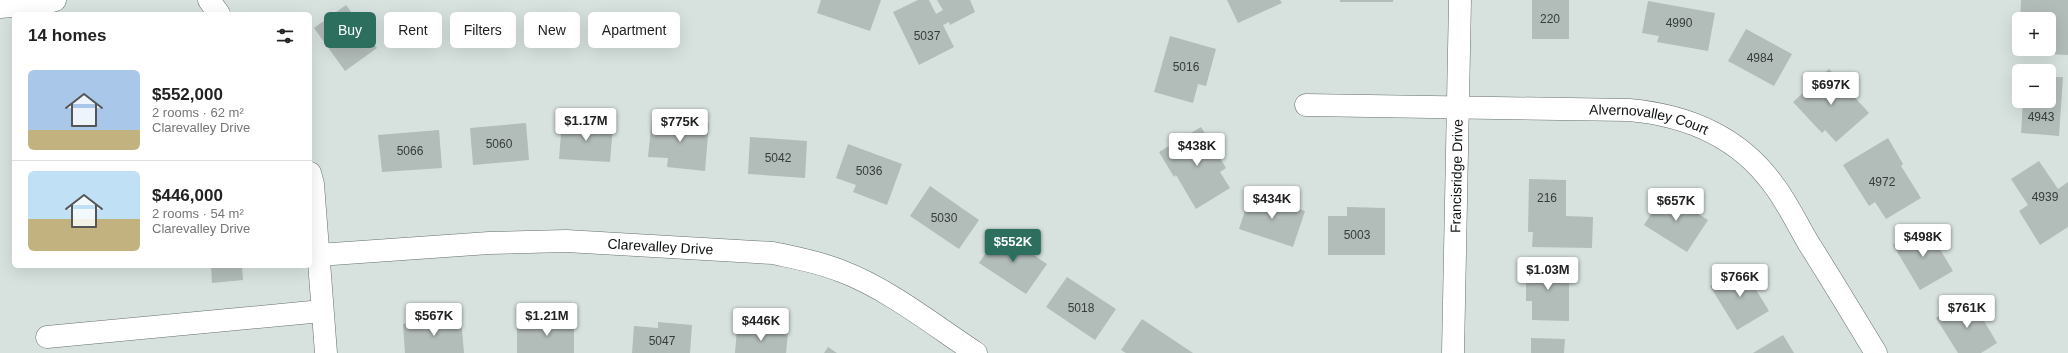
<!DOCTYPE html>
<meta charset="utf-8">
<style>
:root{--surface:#fff;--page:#f2f2f2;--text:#222;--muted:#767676;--line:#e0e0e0;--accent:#2d6f5f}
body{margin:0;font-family:Arial,sans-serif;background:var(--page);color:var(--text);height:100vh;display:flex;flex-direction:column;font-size:15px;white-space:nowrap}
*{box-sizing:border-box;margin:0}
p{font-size:13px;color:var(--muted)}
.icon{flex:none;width:22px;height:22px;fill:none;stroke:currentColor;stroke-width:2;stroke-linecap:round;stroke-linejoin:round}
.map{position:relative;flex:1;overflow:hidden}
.side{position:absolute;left:12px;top:12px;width:300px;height:256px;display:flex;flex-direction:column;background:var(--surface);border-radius:6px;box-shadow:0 4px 16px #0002}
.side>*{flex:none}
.guide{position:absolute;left:324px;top:12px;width:380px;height:36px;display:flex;gap:8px}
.tools{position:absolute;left:2012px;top:12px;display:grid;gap:8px}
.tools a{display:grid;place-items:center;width:44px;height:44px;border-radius:6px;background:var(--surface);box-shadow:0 4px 16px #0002;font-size:20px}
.price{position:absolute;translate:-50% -34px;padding:0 9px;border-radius:4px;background:#fff;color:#222;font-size:13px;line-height:26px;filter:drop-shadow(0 1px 2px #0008)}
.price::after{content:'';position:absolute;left:50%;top:24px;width:12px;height:9px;margin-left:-6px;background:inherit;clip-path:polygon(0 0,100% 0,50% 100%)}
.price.active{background:var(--accent);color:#fff}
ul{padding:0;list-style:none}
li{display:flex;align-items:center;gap:12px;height:100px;padding:0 16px}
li+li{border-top:1px solid var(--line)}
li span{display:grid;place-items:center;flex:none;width:112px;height:80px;border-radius:6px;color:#555}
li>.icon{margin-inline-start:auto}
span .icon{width:48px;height:48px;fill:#fffc;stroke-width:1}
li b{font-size:17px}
h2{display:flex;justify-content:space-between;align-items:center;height:48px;padding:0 16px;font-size:17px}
.chip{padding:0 14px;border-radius:6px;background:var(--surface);box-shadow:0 4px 16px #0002;font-size:14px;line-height:36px}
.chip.active{background:var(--accent);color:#fff}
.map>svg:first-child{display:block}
</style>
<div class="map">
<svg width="2068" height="353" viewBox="0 0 2068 353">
<rect width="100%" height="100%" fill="#d7e2de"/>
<g fill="#b2bcb9">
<path d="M821,0H881L870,31L817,13Z"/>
<path d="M918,0H929L936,14L943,10L937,0H970L975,12L950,25L949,22L943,25L954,47L919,65L893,12Z"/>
<path d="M1227,0H1280L1282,3L1238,23Z"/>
<rect x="1340" y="0" width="53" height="2"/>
<rect x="1532" y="0" width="37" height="39"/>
<path d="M2021,0H2068V55L2033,53L2034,49H2049V19H2020Z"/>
<path d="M1648,1L1715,13L1708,51L1657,42L1659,36L1642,33Z"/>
<path d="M346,5L377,48L345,71L314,28Z"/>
<path d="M1746,29L1792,54L1774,86L1728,61Z"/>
<path d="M1170,36L1216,49L1206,86L1198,84L1193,103L1154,92Z"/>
<path d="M1829,69L1869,113L1836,142L1825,130L1822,133L1793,102Z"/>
<path d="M2049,77H2063L2059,136L2021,133L2023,101H2049Z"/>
<path d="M652,118L709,123L705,171L667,167L668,158L648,157Z"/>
<path d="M562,122L613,126L610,162L559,159Z"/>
<path d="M526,123L529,160L473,165L470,128Z"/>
<path d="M1201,127L1226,168L1220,172L1230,188L1196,209L1176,175L1174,177L1159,152Z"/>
<path d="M439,130L442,168L382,172L378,135Z"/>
<path d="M750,137L807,141L805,178L748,174Z"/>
<path d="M1888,138L1903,164L1901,166L1921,198L1886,219L1875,202L1869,206L1843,165Z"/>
<path d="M848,144L902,164L887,205L853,192L856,185L836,178Z"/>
<path d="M2039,161L2058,189L2068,182V227L2040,245L2019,211L2028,205L2011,179Z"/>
<path d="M1529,179L1566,180V216L1593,217L1592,248L1532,247L1533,232H1528Z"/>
<path d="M930,186L979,220L959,249L910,216Z"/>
<path d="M1251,193L1305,211L1293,247L1239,229Z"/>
<path d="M1664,193L1708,220L1687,252L1644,225Z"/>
<path d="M1347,207L1385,208V255H1328V216H1347Z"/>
<path d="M1926,226L1953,271L1920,290L1893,245Z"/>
<path d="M1000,232L1047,264L1026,294L979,263Z"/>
<path d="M1526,263H1569V321L1532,320V301H1526Z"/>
<path d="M211,266H242L243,280L212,283Z"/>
<path d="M1742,267L1769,311L1737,330L1710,286Z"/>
<path d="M1067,277L1116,309L1095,340L1046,307Z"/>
<path d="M1970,297L1997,343L1981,353H1958L1936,318Z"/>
<path d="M543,317H574V353H517V325H543Z"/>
<path d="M461,319L464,353H405L403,324Z"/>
<path d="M1142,319L1193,353H1126L1121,350Z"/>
<path d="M658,322L692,325L690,353H632L634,326L658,328Z"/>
<path d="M737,329L788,333L786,353H735Z"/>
<path d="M1783,335L1794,353H1753Z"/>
<path d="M1531,338L1565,339L1564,353H1531Z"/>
<path d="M828,347L837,353H824Z"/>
</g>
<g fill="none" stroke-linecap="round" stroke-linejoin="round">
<g stroke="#666f6c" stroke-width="23">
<g id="minor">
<path d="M209,0L219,14"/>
<path d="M0,7L46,3L55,0"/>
<path id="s1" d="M1306,105L1629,110C1685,115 1738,136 1773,184C1787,202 1797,224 1809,244C1832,280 1854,317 1876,353"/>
<path d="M310,173L313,184L326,353"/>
<path id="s2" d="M318,255L489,243L566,241L773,253C796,258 819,262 841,271C887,288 935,326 976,353"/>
<path d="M47,337L322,311"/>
<path id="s3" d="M1453,353L1460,0"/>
</g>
</g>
<use href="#minor" stroke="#fff" stroke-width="22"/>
</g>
<g text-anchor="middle" stroke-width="3" stroke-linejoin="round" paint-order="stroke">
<g font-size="12" fill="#363c3a">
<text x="1550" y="23">220</text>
<text x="1679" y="27">4990</text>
<text x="927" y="40">5037</text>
<text x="1760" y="62">4984</text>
<text x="1186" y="71">5016</text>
<text x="2041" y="121">4943</text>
<text x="499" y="148">5060</text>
<text x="410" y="155">5066</text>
<text x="778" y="162">5042</text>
<text x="869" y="175">5036</text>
<text x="1882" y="186">4972</text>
<text x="2045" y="201">4939</text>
<text x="1547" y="202">216</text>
<text x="944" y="222">5030</text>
<text x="1357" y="239">5003</text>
<text x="1081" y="312">5018</text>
<text x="662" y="345">5047</text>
</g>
<g font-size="14" fill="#0d1110" stroke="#d7e2de">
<text dy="5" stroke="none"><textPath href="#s1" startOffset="344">Alvernovalley Court</textPath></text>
<text dy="5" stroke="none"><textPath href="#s3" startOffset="177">Francisridge Drive</textPath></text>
<text dy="5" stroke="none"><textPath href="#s2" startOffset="343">Clarevalley Drive</textPath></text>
</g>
</g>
</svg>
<div class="tools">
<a>+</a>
<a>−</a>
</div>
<b class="price" style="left:1831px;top:106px">$697K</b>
<b class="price" style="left:586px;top:142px">$1.17M</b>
<b class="price" style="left:680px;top:143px">$775K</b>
<b class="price" style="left:1197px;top:167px">$438K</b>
<b class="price" style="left:1272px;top:220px">$434K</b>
<b class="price" style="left:1676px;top:222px">$657K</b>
<b class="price" style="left:1923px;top:258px">$498K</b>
<b class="price active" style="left:1013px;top:263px">$552K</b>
<b class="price" style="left:1548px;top:291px">$1.03M</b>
<b class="price" style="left:1740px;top:298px">$766K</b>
<b class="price" style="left:1967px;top:329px">$761K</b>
<b class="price" style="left:434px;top:337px">$567K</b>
<b class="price" style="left:547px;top:337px">$1.21M</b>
<b class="price" style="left:761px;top:342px">$446K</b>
<div class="guide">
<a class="chip active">Buy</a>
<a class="chip">Rent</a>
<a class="chip">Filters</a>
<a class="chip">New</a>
<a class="chip">Apartment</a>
</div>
<section class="side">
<h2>14 homes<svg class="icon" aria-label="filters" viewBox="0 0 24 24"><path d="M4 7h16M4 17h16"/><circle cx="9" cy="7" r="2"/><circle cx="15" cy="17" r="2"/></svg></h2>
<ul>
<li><span style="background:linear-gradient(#a9c7e8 75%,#c2b280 0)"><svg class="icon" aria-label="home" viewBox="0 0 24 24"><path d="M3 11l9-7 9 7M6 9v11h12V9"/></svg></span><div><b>$552,000</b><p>2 rooms · 62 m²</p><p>Clarevalley Drive</p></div></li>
<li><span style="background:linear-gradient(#bfe0f5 60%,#c2b280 0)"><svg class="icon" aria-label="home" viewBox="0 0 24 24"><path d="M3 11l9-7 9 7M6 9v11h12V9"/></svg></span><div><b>$446,000</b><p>2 rooms · 54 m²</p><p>Clarevalley Drive</p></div></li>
</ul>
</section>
</div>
